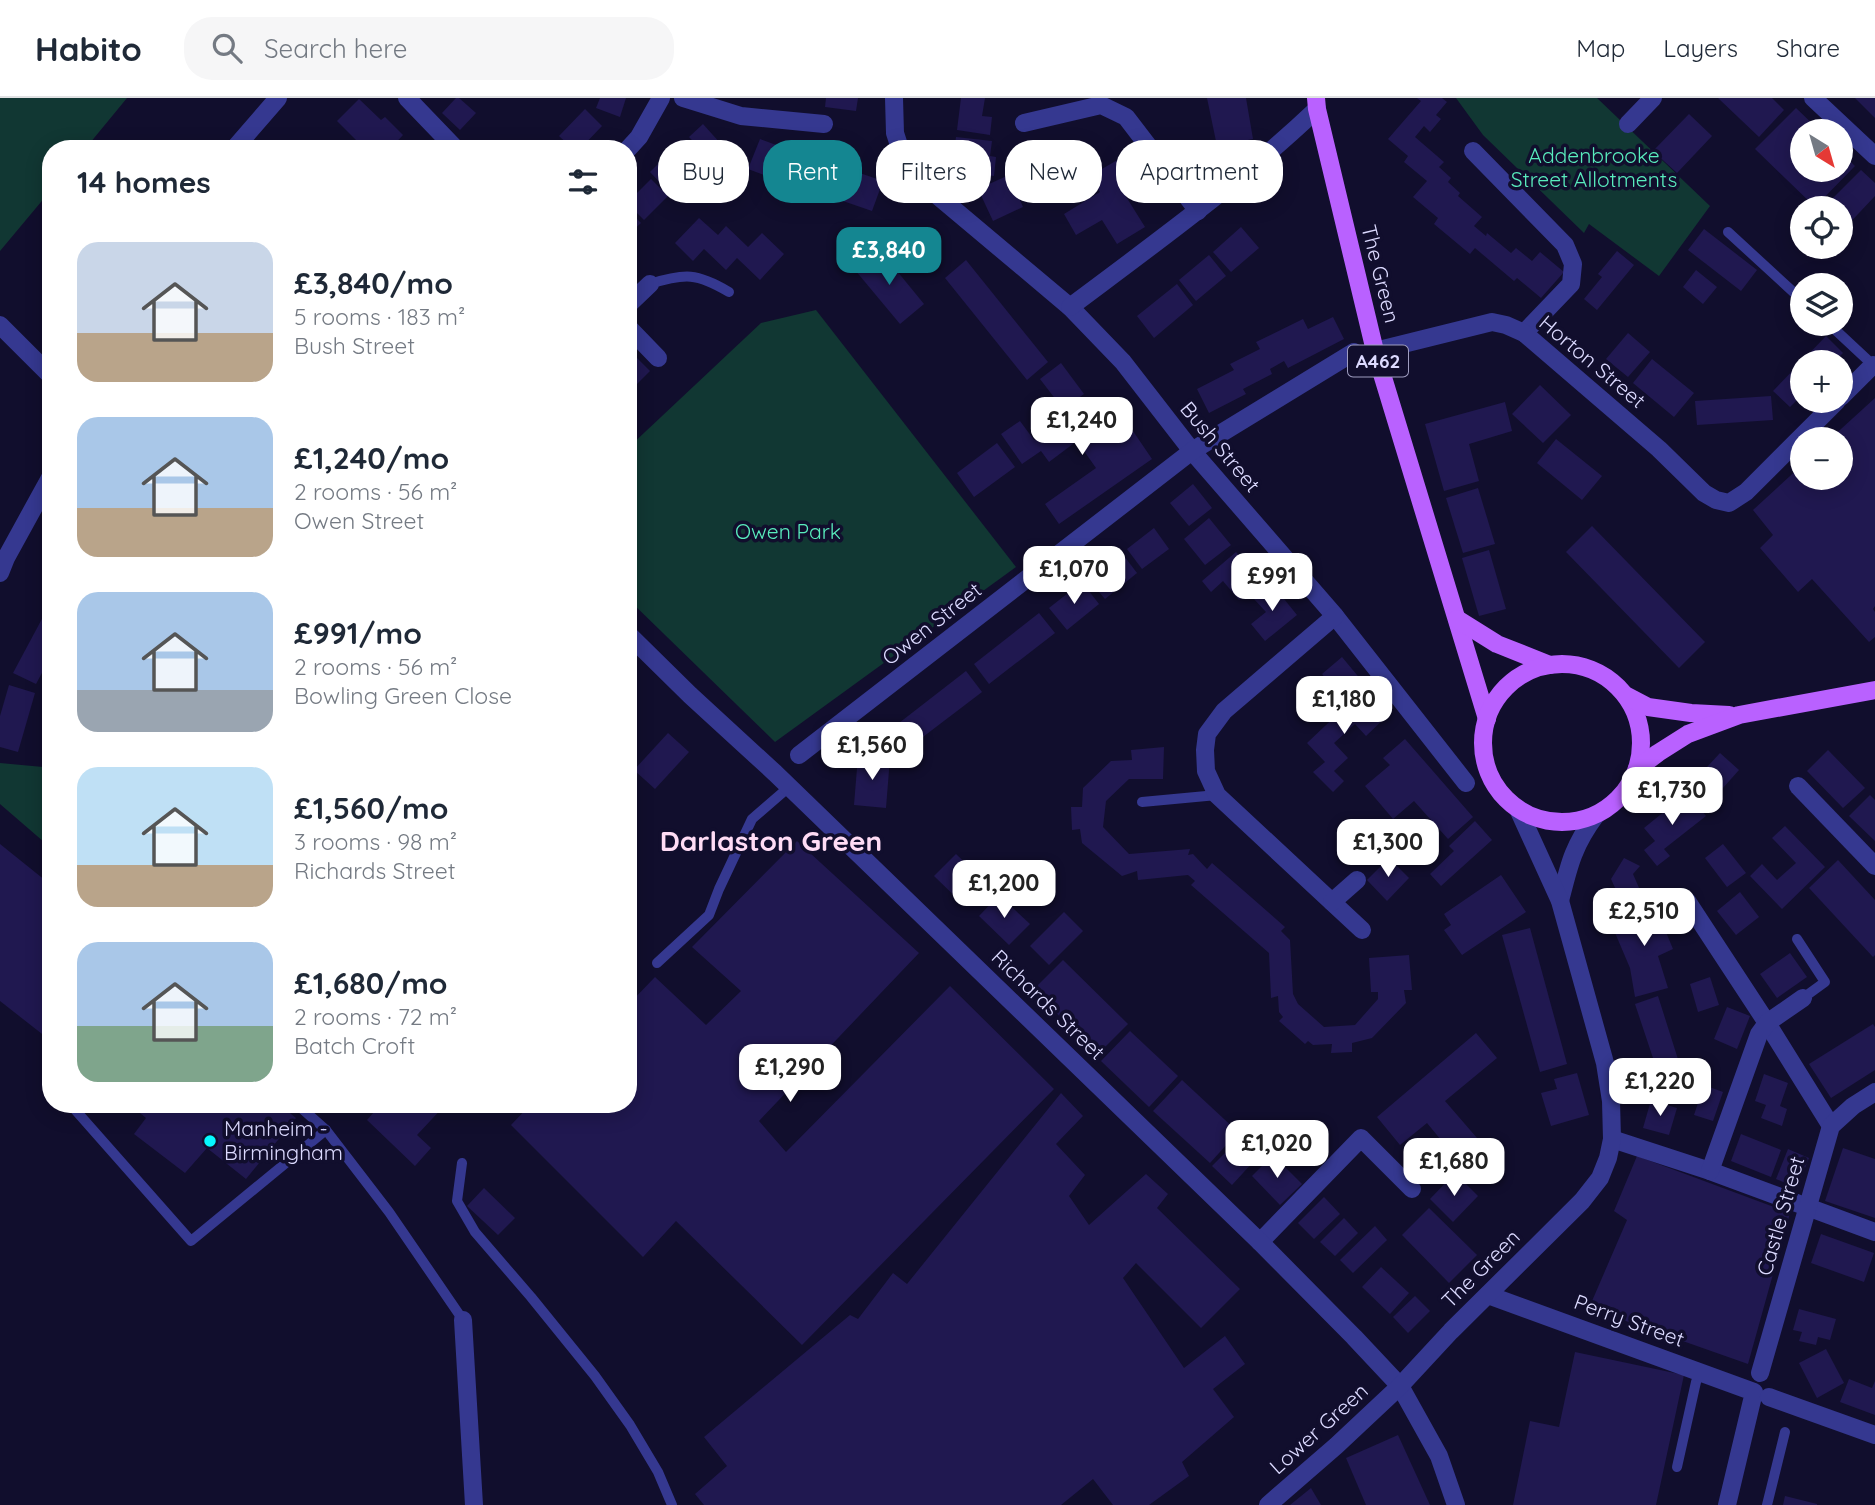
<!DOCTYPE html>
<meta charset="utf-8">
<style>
:root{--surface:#fff;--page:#f6f6f7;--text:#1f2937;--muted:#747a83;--line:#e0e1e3;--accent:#148691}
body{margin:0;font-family:Quicksand,sans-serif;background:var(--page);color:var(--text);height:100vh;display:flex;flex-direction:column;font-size:26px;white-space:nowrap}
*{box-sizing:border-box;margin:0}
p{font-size:23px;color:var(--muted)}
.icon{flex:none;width:38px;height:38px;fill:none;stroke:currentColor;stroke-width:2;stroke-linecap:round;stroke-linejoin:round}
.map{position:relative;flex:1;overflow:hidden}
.panel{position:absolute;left:42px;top:42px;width:595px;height:973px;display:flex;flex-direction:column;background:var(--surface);border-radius:28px;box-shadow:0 4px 18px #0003}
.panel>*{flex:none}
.guide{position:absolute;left:658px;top:42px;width:665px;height:63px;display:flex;gap:14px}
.needle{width:46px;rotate:143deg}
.fabs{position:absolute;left:1790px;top:21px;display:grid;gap:14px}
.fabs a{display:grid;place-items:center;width:63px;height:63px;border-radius:50%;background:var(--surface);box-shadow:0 4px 18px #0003;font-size:35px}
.price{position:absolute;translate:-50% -60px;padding:0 16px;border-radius:14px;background:#fff;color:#222;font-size:23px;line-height:46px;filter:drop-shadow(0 2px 4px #0008)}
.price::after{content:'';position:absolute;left:50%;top:42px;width:21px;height:16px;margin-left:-10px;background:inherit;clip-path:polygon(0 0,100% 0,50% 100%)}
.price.current{background:var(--accent);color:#fff}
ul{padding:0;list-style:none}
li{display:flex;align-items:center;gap:21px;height:175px;padding:0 35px}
li span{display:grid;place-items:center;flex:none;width:196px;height:140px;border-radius:21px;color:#555}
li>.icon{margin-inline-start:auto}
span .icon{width:84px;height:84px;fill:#fffc;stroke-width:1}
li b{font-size:30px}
h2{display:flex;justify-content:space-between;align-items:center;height:84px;padding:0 35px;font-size:30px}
.tag{padding:0 24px;border-radius:28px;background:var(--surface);box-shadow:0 4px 18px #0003;font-size:24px;line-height:63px}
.tag.current{background:var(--accent);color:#fff}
header{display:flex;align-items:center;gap:42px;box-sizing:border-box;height:98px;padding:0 35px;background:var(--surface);border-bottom:2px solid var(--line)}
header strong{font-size:33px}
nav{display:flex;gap:38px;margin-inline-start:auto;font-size:24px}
.search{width:490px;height:63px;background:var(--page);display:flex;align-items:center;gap:18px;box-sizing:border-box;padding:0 24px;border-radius:28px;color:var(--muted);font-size:26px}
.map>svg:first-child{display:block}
</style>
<header>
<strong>Habito</strong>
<div class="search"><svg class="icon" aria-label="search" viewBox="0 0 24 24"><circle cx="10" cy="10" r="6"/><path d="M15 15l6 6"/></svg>Search here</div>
<nav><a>Map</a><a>Layers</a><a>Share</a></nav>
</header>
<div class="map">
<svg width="1875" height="1407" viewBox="0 0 1875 1407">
<rect width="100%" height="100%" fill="#110e2d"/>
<g fill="#113733">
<path d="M0,0H127L85,51H51V92L0,153Z"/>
<path d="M1456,0H1597L1710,108L1659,178L1589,126L1584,135L1483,37Z"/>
<path d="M816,212L1016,469L775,644L628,501V350L761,225Z"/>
<path d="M51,653V750L0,706V665L43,669Z"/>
</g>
<g fill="#201850">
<path d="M456,0H459L476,15L460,32L442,15Z"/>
<path d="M600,0H626L620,19L596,10Z"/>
<path d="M826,0H858L856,13L825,9Z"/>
<path d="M961,0H985L982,18L992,19L990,37L957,32Z"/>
<path d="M1207,0H1246L1253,41L1217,48Z"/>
<path d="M1417,0H1442L1447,4L1436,17L1441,21L1430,34L1424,28L1415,39L1444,64L1439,69L1451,80L1448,84L1460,95L1458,98L1482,119L1474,128L1486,138L1487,135L1511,155L1516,150L1532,163L1540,154L1564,174L1541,200L1517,180L1514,183L1475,150L1470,156L1434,126L1438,120L1413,99L1427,83L1404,64L1408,58L1388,41L1421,3Z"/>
<path d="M1718,0H1772L1784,12L1759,39Z"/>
<path d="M1855,0H1875V20Z"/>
<path d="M359,1L381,22L385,19L403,37L390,51H365L337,23Z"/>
<path d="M1796,10L1820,33H1802V72H1841V54L1855,68L1815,109L1755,51Z"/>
<path d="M585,11L602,28L580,51H573L559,38Z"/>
<path d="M1689,16L1712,38L1677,75L1653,53Z"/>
<path d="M703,26L721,46L707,58L689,39Z"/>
<path d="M956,39L992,43L990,58L996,59L994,78L957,73L959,54H954Z"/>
<path d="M760,41L814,61L818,51L846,62L834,93L806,83L802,91L748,71Z"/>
<path d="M684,42L699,60L684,73L668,56Z"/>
<path d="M665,59L683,78L668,93L650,74Z"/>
<path d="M1119,61L1137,90L1125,97L1145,129L1117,146L1102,122L1076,137L1064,116L1100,94L1090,78Z"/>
<path d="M851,72L883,83L872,113L840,102Z"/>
<path d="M1861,72L1875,85V98L1843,132L1841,130V110H1823Z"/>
<path d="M1009,77L1023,109L993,123L978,91Z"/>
<path d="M651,81L668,98L644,122L628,106V104Z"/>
<path d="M628,112L641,125L628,137Z"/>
<path d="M699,120L718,137L726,128L748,149L762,135L784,156L760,182L737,160L726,172L704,151L693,163L675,145Z"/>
<path d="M1241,129L1259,150L1231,174L1213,154Z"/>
<path d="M1704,131L1757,172L1741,193L1688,152Z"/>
<path d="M879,151L924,206L900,226L855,172Z"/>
<path d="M1617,153L1634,167L1597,212L1584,201L1602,179L1598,176Z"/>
<path d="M1209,157L1226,178L1196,203L1179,182Z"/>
<path d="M966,162L1048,264L1027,282L945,180Z"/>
<path d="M1696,172L1717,189L1703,206L1683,189Z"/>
<path d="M1177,186L1193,207L1154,240L1137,218Z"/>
<path d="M1333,219L1344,241L1288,270L1284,263L1270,271L1272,276L1243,291L1246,296L1209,315L1197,291L1234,272L1230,266L1260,251L1256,244L1303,221L1308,231Z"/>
<path d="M1628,235L1650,254L1628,279L1606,261Z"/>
<path d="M1826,238L1843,255L1834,264H1802V297L1790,309L1773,293Z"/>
<path d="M636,259L650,273L628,295V266Z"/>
<path d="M1652,261L1694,295L1674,319L1633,285Z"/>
<path d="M1061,265L1084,296L1063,311L1040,281Z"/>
<path d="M1540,287L1571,317L1543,345L1512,316Z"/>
<path d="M1771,298L1773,322L1697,327L1695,303Z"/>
<path d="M1875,300V508L1873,511L1875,514V539L1869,544L1812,481L1798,494L1760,450L1773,437L1753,412L1802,367V380H1841V341H1830Z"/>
<path d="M1088,304L1117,345L1133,333L1152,361L1059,426L1045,406L1096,370L1077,343L1049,364L1041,353L1022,366L1001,336L1020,323L1034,342Z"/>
<path d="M1505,304L1512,333L1469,346L1479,383L1444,393L1425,326Z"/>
<path d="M1556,341L1602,378L1582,402L1537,365Z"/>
<path d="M997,345L1015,369L974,399L957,375Z"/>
<path d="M1193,386L1212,410L1189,428L1170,405Z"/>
<path d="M1478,390L1495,446L1463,455L1446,400Z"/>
<path d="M1209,420L1231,447L1205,467L1184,441Z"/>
<path d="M1592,428L1705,544L1679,570L1566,454Z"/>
<path d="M1154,430L1169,451L1142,471L1127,451Z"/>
<path d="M1489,452L1506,511L1479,518L1462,460Z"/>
<path d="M1121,454L1137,475L1105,501L1088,481Z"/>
<path d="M1236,454L1262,483L1239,502L1223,483L1211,494L1202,483Z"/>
<path d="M1082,484L1099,506L1067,532L1049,510Z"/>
<path d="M1272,486L1297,517L1265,543L1251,526L1266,514L1254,501Z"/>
<path d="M51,504V558L36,586L13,575Z"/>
<path d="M1039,515L1055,535L989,586L974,566Z"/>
<path d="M1342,559L1362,583L1339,602L1335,596L1323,607L1312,594L1327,582L1322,576Z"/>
<path d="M966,573L982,594L915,645L899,625Z"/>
<path d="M9,587L35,595L18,654L0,649V618Z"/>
<path d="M1363,592L1387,618L1366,638L1355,626L1334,645L1348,660L1334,673L1344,683L1333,694L1313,674L1325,664L1307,645Z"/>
<path d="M668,635L689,654L655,691L634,672Z"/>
<path d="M1405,641L1473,719L1448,741L1414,703L1393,721L1365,688L1390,667L1383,660Z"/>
<path d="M1164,649L1163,681H1129L1106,703L1103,729L1129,756L1190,751L1188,757L1193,756L1207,771L1212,765L1285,829L1281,833L1290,842L1293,896L1298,906L1324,929L1355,927L1378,901V894H1371L1369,860L1409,857L1412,892H1404L1406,905L1372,940L1352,945V954L1331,955L1332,946L1313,947L1308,943L1305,946L1279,923L1283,919L1279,914L1278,898L1271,900L1269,855L1191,787L1195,783L1188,777L1138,782L1137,773L1122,778L1082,745L1080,731L1072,732L1071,709H1082L1083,690L1111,663L1132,662L1131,652Z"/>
<path d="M1828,652L1865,690L1843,710L1807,673Z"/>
<path d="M1720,655L1739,672L1714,700L1695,682Z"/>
<path d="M858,658L890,660L886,710L854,707Z"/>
<path d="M1687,695L1706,718L1664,751L1670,758L1657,768L1644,752L1655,743L1644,730Z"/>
<path d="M1870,697L1875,702V743L1849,718Z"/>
<path d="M1475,723L1492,742L1441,788L1430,776L1454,753L1449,748Z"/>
<path d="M1785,728L1825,769L1782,811L1750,778L1762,766L1777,782L1796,765L1772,740Z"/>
<path d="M797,743L919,855L759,1023L786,1054L950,888L1054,991L802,1247L676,1123L643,1159L511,1027L531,1006H628V907L655,879L706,927L741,893L692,849Z"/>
<path d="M0,746L51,787V943L0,903Z"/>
<path d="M1723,746L1746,775L1727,789L1705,760Z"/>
<path d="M956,756L986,785L964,807L934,778Z"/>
<path d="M1389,760L1409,780L1387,803L1367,782Z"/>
<path d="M1624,760L1640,768L1633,776L1643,799L1614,812L1608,796L1616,792L1611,781Z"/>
<path d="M1838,762L1875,802V857L1873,859L1809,790Z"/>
<path d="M1501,777L1526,814L1462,857L1444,832L1451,827L1444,816Z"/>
<path d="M1740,794L1759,819L1736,837L1717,813Z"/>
<path d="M999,797L1030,826L1009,847L979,818Z"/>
<path d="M1654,805L1673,851L1658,858L1668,890L1635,899L1630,870L1610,823Z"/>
<path d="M1064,814L1083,833L1049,867L1030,848Z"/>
<path d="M1530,830L1567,966L1540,974L1502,837Z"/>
<path d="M1790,855L1807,879L1777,900L1760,876Z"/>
<path d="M1063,862L1128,926L1098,956L1033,892Z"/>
<path d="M1710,879L1719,907L1698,914L1690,886Z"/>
<path d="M1658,898L1683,977L1677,979L1682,993L1657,1002L1651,984L1660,981L1635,906Z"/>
<path d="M1727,909L1750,918L1737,951L1714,941Z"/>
<path d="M1873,926L1875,929V972L1831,1000L1809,966Z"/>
<path d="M1130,933L1178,978L1149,1009L1101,963Z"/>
<path d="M1476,935L1497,960L1445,1003L1477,1040L1455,1059L1427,1025L1400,1047L1377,1019Z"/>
<path d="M1577,975L1589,1017L1551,1028L1541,995L1557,991L1554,981Z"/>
<path d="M1764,976L1788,985L1780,1008L1787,1011L1782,1028L1761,1020L1766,1007L1755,1003Z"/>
<path d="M1182,982L1238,1034L1210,1065L1153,1013Z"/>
<path d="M1704,987L1723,994L1713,1023L1694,1017Z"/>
<path d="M1061,995L1083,1018L1056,1046L1085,1077L1069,1098L1089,1127L1146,1076L1168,1096L1157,1110L1240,1191L1201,1230L1136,1165L1123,1180L1184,1270L1225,1238L1245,1266L1213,1291L1234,1319L1182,1364L1189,1378L1149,1407H1113L1093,1381L1061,1407H704L695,1396L727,1368L704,1339L850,1217L858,1221L893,1175L907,1186Z"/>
<path d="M1651,1002L1677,1010L1669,1037L1643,1030Z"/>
<path d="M129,1006H279L296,1020L246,1081L207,1050L185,1075L134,1036L146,1020Z"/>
<path d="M381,1006H446L417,1037L431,1050L415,1068L367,1022Z"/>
<path d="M1741,1036L1781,1052L1771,1079L1731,1063Z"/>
<path d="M1248,1040L1258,1050L1250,1059L1254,1063L1232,1087L1212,1068L1233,1047L1237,1051Z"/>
<path d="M1843,1050L1875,1061V1120L1825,1103Z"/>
<path d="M1788,1051L1809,1060L1797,1090L1776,1081Z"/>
<path d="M1273,1057L1302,1086L1280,1107L1252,1078Z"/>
<path d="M1637,1058L1790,1115L1748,1266L1589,1210L1627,1122L1614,1113Z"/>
<path d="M1455,1075L1478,1098L1453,1124L1430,1101Z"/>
<path d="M484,1090L515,1120L498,1137L467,1108Z"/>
<path d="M1324,1099L1340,1116L1314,1141L1298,1125Z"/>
<path d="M1429,1110L1477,1157L1449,1185L1402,1137Z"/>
<path d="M1344,1120L1358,1135L1335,1158L1320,1144Z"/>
<path d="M1375,1128L1387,1142L1353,1175L1340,1162Z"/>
<path d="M1821,1136L1874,1155L1864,1184L1811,1165Z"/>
<path d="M1381,1169L1409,1195L1390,1216L1362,1189Z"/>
<path d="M1415,1198L1430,1213L1408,1235L1393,1219Z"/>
<path d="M1799,1211L1836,1221L1830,1242L1818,1239L1816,1247L1799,1243L1802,1234L1793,1232Z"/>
<path d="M1826,1251L1844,1285L1817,1300L1799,1265Z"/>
<path d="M1575,1254L1684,1277L1656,1407H1513L1530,1323L1559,1329Z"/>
<path d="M1849,1281L1872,1290L1875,1283V1317L1840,1304Z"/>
<path d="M1398,1337L1430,1407H1366L1346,1360Z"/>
<path d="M1311,1390L1321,1407H1290Z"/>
<path d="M1785,1398L1817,1406V1407H1783Z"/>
</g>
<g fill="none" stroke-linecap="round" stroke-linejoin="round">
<g stroke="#353890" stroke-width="10">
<path d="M1728,134L1802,202"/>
<path d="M650,186C685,175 697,175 729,194"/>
<path d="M1829,226L1873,267"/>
<path d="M1142,704L1217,697"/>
<path d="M1797,841L1825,884L1803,900"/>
<path d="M657,865L709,817L719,791L752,721L789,689"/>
<path d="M70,1006L191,1143L326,1032"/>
<path d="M299,1008L326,1032L389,1114L463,1222"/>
<path d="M462,1065L457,1103L475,1134L531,1199L595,1278L630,1327L658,1374L672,1407"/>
<path d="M1677,1369L1696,1284L1700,1273"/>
<path d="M1767,1407L1785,1334"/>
</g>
<g stroke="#353890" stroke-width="18">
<path d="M407,0L456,51"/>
<path d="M683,0L741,18L824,26"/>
<path d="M894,0L895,35L907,72L1070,209L1123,264L1192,353L1335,518L1466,685"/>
<path d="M1813,0L1875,58"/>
<path d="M1024,25L1101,7L1126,19L1198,113"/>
<path d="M1628,26L1653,0"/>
<path d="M234,51L278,0"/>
<path d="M628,51L639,39L661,0"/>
<path d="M1473,53L1565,147L1573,166L1571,186L1524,235"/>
<path d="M628,207L650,186"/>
<path d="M1070,209C1154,146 1240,84 1317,11"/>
<path d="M628,229L658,260"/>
<path d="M1375,253L1492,224L1506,227L1524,235L1659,351L1704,395L1716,402L1729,405L1746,394L1837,303"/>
<path d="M1841,299L1873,267"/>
<path d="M0,475L6,460L51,378"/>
<path d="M1335,518L1224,613L1207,636L1205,652L1206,673L1217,697L1362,832"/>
<path d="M799,657L1192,353L1354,254"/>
<path d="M1798,688L1875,768"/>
<path d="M1687,803L1767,925L1831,1028"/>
<path d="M1332,804L1357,782"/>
<path d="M1612,1041L1710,1073L1875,1134"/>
<path d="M1710,1073L1759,936L1767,925L1803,900"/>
<path d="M1260,1144L1361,1040L1412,1091"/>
<path d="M1488,1197L1754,1294L1727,1407"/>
<path d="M463,1222L474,1407"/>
<path d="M1760,1275L1831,1028L1853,1008L1875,994"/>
<path d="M1769,1299L1875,1337"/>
</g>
<g stroke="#353890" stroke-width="18">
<path d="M0,227L51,278"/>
<path d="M628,536L690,597L775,675L1260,1144L1354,1239L1400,1288L1439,1358L1456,1407"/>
<path d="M1560,803C1569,767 1573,748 1596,717"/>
<path d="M1268,1407L1336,1348L1400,1288L1451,1233L1582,1103L1600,1080L1608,1060L1612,1041L1611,1003L1605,965L1560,803L1518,711"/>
</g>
<g stroke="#b961ff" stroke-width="18">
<path d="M1316,0L1317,11L1375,253L1487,621"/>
<path d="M1457,521L1497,546L1550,567"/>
<circle cx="1562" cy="645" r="79"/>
<path d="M1627,598L1648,609L1691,615L1729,617"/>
<path d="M1637,671L1658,655L1688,636L1739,617L1875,592"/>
</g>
</g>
<circle fill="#06f8ff" stroke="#110e2d" stroke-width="2.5" cx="210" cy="1043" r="7"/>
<g text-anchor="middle" stroke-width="7" stroke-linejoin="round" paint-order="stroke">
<rect fill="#110e2d" stroke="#9f9dc0" stroke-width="2" x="1348" y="247.5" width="60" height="31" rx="5"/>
<g font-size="19" font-weight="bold" fill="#dcdaff">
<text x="1378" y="270">A462</text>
</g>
<g font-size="21" fill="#59ecbd" stroke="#110e2d">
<text x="1594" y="65">Addenbrooke<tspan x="1594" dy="24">Street Allotments</tspan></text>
<text x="788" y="441">Owen Park</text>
</g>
<g font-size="21" fill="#dcdaff" stroke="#110e2d">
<text transform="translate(1380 176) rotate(76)" y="7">The Green</text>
<text transform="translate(1592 264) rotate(40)" y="7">Horton Street</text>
<text transform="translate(1220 349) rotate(50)" y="7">Bush Street</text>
<text transform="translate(932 526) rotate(-38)" y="7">Owen Street</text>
<text transform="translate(1048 907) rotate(44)" y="7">Richards Street</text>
<text transform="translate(1781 1118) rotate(-74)" y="7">Castle Street</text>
<text transform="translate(1481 1171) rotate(-45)" y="7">The Green</text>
<text transform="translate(1629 1223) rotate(20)" y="7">Perry Street</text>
<text transform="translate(1319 1331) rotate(-42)" y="7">Lower Green</text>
</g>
<g font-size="21" fill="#dcdaff" stroke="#110e2d" text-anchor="start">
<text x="224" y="1038">Manheim -<tspan x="224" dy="24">Birmingham</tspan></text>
</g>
<g font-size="28" font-weight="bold" fill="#ffdcf5" stroke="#110e2d">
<text x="771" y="753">Darlaston Green</text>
</g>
</g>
</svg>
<div class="fabs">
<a><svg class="needle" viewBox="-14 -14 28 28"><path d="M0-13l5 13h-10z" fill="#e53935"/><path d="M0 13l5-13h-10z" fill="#747a83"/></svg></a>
<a><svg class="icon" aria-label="locate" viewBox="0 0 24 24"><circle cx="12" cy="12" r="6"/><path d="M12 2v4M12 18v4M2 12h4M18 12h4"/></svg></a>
<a><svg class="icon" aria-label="layers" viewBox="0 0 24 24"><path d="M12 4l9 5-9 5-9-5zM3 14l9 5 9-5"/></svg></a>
<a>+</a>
<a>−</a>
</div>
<b class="price current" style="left:889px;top:189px">£3,840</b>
<b class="price" style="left:1082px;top:359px">£1,240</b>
<b class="price" style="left:1074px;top:508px">£1,070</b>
<b class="price" style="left:1272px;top:515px">£991</b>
<b class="price" style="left:1344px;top:638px">£1,180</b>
<b class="price" style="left:872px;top:684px">£1,560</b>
<b class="price" style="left:1672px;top:729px">£1,730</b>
<b class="price" style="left:1388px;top:781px">£1,300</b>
<b class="price" style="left:1004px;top:822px">£1,200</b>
<b class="price" style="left:1644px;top:850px">£2,510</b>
<b class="price" style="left:790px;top:1006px">£1,290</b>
<b class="price" style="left:1660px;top:1020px">£1,220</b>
<b class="price" style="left:1277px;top:1082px">£1,020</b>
<b class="price" style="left:1454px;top:1100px">£1,680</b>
<div class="guide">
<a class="tag">Buy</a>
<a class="tag current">Rent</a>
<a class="tag">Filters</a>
<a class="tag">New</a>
<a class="tag">Apartment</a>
</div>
<section class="panel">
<h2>14 homes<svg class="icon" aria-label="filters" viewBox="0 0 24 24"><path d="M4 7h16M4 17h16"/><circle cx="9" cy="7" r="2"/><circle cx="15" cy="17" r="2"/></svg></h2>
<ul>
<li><span style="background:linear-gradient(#c9d6e8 65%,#b9a48a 0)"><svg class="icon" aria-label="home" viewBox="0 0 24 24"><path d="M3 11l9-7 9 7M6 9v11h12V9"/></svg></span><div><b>£3,840/mo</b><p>5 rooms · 183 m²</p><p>Bush Street</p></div></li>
<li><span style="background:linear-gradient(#a9c7e8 65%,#b9a48a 0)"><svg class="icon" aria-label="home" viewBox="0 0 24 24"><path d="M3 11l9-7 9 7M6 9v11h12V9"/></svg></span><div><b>£1,240/mo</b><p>2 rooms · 56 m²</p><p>Owen Street</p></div></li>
<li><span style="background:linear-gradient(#a9c7e8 70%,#9aa5b1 0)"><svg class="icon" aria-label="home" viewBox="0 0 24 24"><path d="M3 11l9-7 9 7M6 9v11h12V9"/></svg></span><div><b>£991/mo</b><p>2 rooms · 56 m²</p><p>Bowling Green Close</p></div></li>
<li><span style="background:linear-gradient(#bfe0f5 70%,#b9a48a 0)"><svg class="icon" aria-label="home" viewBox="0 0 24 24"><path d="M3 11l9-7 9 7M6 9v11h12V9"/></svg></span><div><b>£1,560/mo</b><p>3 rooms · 98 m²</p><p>Richards Street</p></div></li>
<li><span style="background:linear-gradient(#a9c7e8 60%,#7fa58c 0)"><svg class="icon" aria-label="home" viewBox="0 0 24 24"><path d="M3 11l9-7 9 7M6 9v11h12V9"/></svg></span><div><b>£1,680/mo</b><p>2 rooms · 72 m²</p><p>Batch Croft</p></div></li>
</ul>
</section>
</div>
